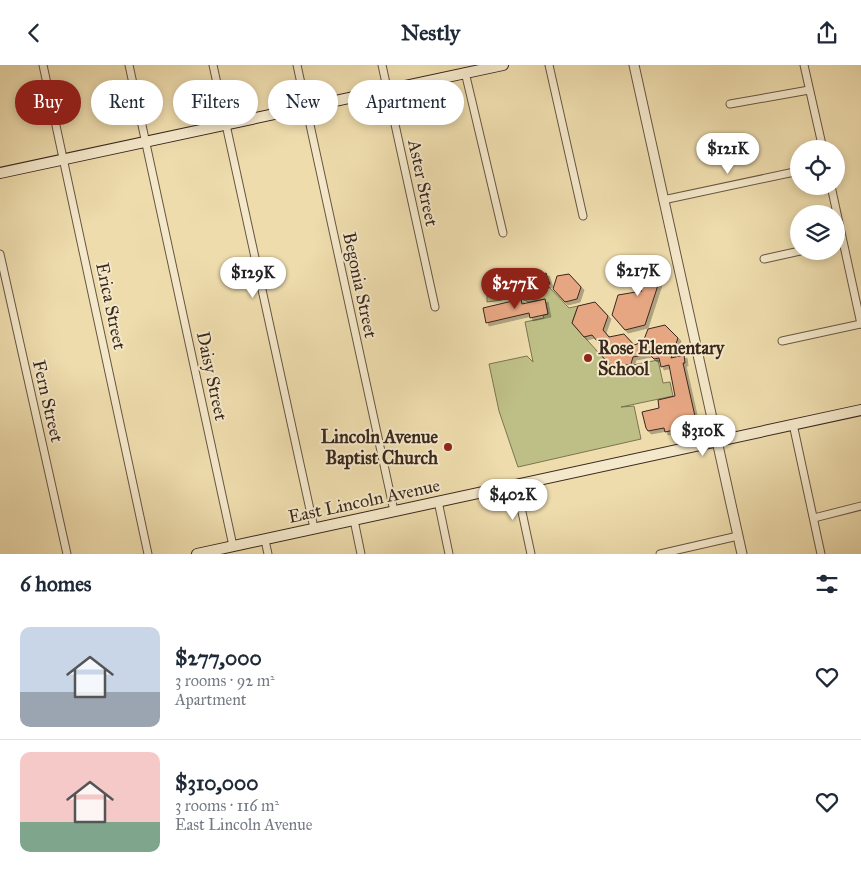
<!DOCTYPE html>
<meta charset="utf-8">
<style>
:root{--surface:#fff;--page:#f6f6f7;--text:#1f2937;--muted:#747a83;--line:#e0e1e3;--accent:#8f2418}
body{margin:0;font-family:"IM FELL Great Primer",serif;background:var(--page);color:var(--text);height:100vh;display:flex;flex-direction:column;font-size:19px;white-space:nowrap}
*{box-sizing:border-box;margin:0}
p{font-size:16px;color:var(--muted)}
.icon{flex:none;width:28px;height:28px;fill:none;stroke:currentColor;stroke-width:2;stroke-linecap:round;stroke-linejoin:round}
.map{position:relative;height:489px;overflow:hidden}
.drawer{display:flex;flex-direction:column;background:var(--surface);flex:1}
.drawer>*{flex:none}
.banner{position:absolute;left:15px;top:15px;width:500px;height:45px;display:flex;gap:10px}
.fabs{position:absolute;left:790px;top:75px;display:grid;gap:10px}
.fabs a{display:grid;place-items:center;width:55px;height:55px;border-radius:50%;background:var(--surface);box-shadow:0 2px 8px #0003;font-size:25px}
.price{position:absolute;translate:-50% -42px;padding:0 11px;border-radius:18px;background:#fff;color:#222;font-size:16px;line-height:32px;filter:drop-shadow(0 1px 2px #0008)}
.price::after{content:'';position:absolute;left:50%;top:30px;width:15px;height:11px;margin-left:-8px;background:inherit;clip-path:polygon(0 0,100% 0,50% 100%)}
.price.selected{background:var(--accent);color:#fff}
ul{padding:0;list-style:none}
li{display:flex;align-items:center;gap:15px;height:125px;padding:0 20px}
li+li{border-top:1px solid var(--line)}
li span{display:grid;place-items:center;flex:none;width:140px;height:100px;border-radius:10px;color:#555}
li>.icon{margin-inline-start:auto}
span .icon{width:60px;height:60px;fill:#fffc;stroke-width:1}
li b{font-size:21px}
h2{display:flex;justify-content:space-between;align-items:center;height:60px;padding:0 20px;font-size:21px}
.pill{padding:0 18px;border-radius:22px;background:var(--surface);box-shadow:0 2px 8px #0003;font-size:18px;line-height:45px}
.pill.selected{background:var(--accent);color:#fff}
header{display:flex;justify-content:space-between;align-items:center;height:65px;padding:0 20px;background:var(--surface);font-size:22px;font-weight:700}
.map>svg:first-child{display:block}
</style>
<header><svg class="icon" aria-label="back" viewBox="0 0 24 24"><path d="M15 5l-7 7 7 7"/></svg>Nestly<svg class="icon" aria-label="share" viewBox="0 0 24 24"><path d="M12 15V3M7 8l5-5 5 5M5 13v7h14v-7"/></svg></header>
<div class="map">
<svg width="861" height="489" viewBox="0 0 861 489">
<defs>
<filter id="shadow"><feDropShadow dx="3" dy="3" stdDeviation="0" flood-color="#0004"/></filter>
</defs>
<rect width="100%" height="100%" fill="#eedcad"/>
<filter id="stains"><feTurbulence type="fractalNoise" baseFrequency=".004" numOctaves="4"/><feColorMatrix values="0 0 0 0 .2 0 0 0 0 .09 0 0 0 0 .02 0 0 0 .5 -.17"/></filter>
<radialGradient id="worn" r=".72"><stop offset=".6" stop-color="#630" stop-opacity="0"/><stop offset="1" stop-color="#630" stop-opacity=".3"/></radialGradient>
<g fill="#bebf86" stroke="#7c7452">
<circle cx="512" cy="222" r="6"/>
<path d="M526,220L536,225L549,222L569,243L578,241L572,258L613,304L658,295L663,318L670,317L673,331L621,342L634,341L641,374L518,402L499,346L489,299L527,291L533,297L525,257L544,253L543,250L548,249L545,234L529,237L521,234Z"/>
<path d="M500,227L502,235L487,237V231Z"/>
</g>
<g fill="#e6a682" stroke="#3a281e" filter="url(#shadow)">
<path d="M648,193L662,208L645,260L625,265L612,250L618,230L642,226L633,215L639,195Z"/>
<path d="M546,208L550,219L535,223L532,213Z"/>
<path d="M569,209L581,222L577,234L565,237L553,224L557,211Z"/>
<path d="M521,234L522,239L545,234L548,249L530,253L529,248L486,258L483,243Z"/>
<path d="M595,237L608,251L603,265L609,272L624,269L634,280L643,277L648,264L665,260L678,273L671,293L684,290L685,298H683L697,360L665,367L664,363L648,366L646,363L642,347L659,343L658,335L675,331L669,300L661,302L659,293L654,294L649,289L633,292L631,299L613,303L601,290L603,283L592,270L584,272L572,258L578,241Z"/>
</g>
<g fill="none" stroke-linecap="round" stroke-linejoin="round">
<g stroke="#675542" stroke-width="9">
<g id="minor">
<path d="M43,0L148,489"/>
<path d="M129,0L233,481"/>
<path d="M213,0L314,463"/>
<path d="M297,0L394,446"/>
<path d="M382,0L435,242"/>
<path d="M549,0L583,151"/>
<path d="M804,0L823,84"/>
<path d="M465,7L503,168"/>
<path d="M730,39L809,25"/>
<path d="M831,121L861,259"/>
<path d="M663,135L799,106"/>
<path d="M0,189L67,489"/>
<path d="M764,194L800,186"/>
<path d="M782,276L861,259"/>
<path d="M793,359L821,489"/>
<path d="M516,419L531,489"/>
<path d="M438,436L449,489"/>
<path d="M814,453L861,441"/>
<path d="M354,455L361,489"/>
<path d="M265,475L268,489"/>
<path d="M660,489L738,471"/>
</g>
</g>
<g stroke="#675542" stroke-width="11">
<path id="tertiary" d="M634,0L742,489"/>
</g>
<g stroke="#3a281e" stroke-width="12">
<g id="secondary">
<path d="M0,108L503,0"/>
<path d="M197,489L861,345"/>
</g>
</g>
<use href="#minor" stroke="#f4e8ca" stroke-width="7"/>
<use href="#tertiary" stroke="#f4e8ca" stroke-width="9"/>
<use href="#secondary" stroke="#f4e8ca" stroke-width="10"/>
</g>
<g fill="#8f2418" stroke="#f4e8ca" stroke-width="2">
<circle cx="588" cy="293" r="5"/>
<circle cx="448" cy="382" r="5"/>
</g>
<g text-anchor="middle" stroke-width="4" stroke-linejoin="round" paint-order="stroke">
<g font-size="18" fill="#3a281e" stroke="#f4e8ca">
<text transform="translate(423 118) rotate(78)" y="6">Aster Street</text>
<text transform="translate(360 220) rotate(78)" y="6">Begonia Street</text>
<text transform="translate(111 241) rotate(78)" y="6">Erica Street</text>
<text transform="translate(212 311) rotate(78)" y="6">Daisy Street</text>
<text transform="translate(48 336) rotate(77)" y="6">Fern Street</text>
<text transform="translate(364 436) rotate(-12)" y="6">East Lincoln Avenue</text>
</g>
<g font-size="18" font-weight="bold" fill="#3a281e" stroke="#f4e8ca" text-anchor="start">
<text x="598" y="289">Rose Elementary<tspan x="598" dy="21">School</tspan></text>
<text x="438" y="378" text-anchor="end">Lincoln Avenue<tspan x="438" dy="21">Baptist Church</tspan></text>
</g>
</g>
<rect width="100%" height="100%" filter="url(#stains)"/>
<rect width="100%" height="100%" fill="url(#worn)"/>
</svg>
<div class="fabs">
<a><svg class="icon" aria-label="locate" viewBox="0 0 24 24"><circle cx="12" cy="12" r="6"/><path d="M12 2v4M12 18v4M2 12h4M18 12h4"/></svg></a>
<a><svg class="icon" aria-label="layers" viewBox="0 0 24 24"><path d="M12 4l9 5-9 5-9-5zM3 14l9 5 9-5"/></svg></a>
</div>
<b class="price" style="left:728px;top:110px">$121K</b>
<b class="price" style="left:638px;top:232px">$217K</b>
<b class="price" style="left:253px;top:234px">$129K</b>
<b class="price selected" style="left:515px;top:245px">$277K</b>
<b class="price" style="left:703px;top:392px">$310K</b>
<b class="price" style="left:513px;top:456px">$402K</b>
<div class="banner">
<a class="pill selected">Buy</a>
<a class="pill">Rent</a>
<a class="pill">Filters</a>
<a class="pill">New</a>
<a class="pill">Apartment</a>
</div>
</div>
<section class="drawer">
<h2>6 homes<svg class="icon" aria-label="filters" viewBox="0 0 24 24"><path d="M4 7h16M4 17h16"/><circle cx="9" cy="7" r="2"/><circle cx="15" cy="17" r="2"/></svg></h2>
<ul>
<li><span style="background:linear-gradient(#c9d6e8 65%,#9aa5b1 0)"><svg class="icon" aria-label="home" viewBox="0 0 24 24"><path d="M3 11l9-7 9 7M6 9v11h12V9"/></svg></span><div><b>$277,000</b><p>3 rooms · 92 m²</p><p>Apartment</p></div><svg class="icon" aria-label="heart" viewBox="0 0 24 24"><path d="M12 20l-8-8c-3-5 5-10 8-4 3-6 11-1 8 4z"/></svg></li>
<li><span style="background:linear-gradient(#f6c9c9 70%,#7fa58c 0)"><svg class="icon" aria-label="home" viewBox="0 0 24 24"><path d="M3 11l9-7 9 7M6 9v11h12V9"/></svg></span><div><b>$310,000</b><p>3 rooms · 116 m²</p><p>East Lincoln Avenue</p></div><svg class="icon" aria-label="heart" viewBox="0 0 24 24"><path d="M12 20l-8-8c-3-5 5-10 8-4 3-6 11-1 8 4z"/></svg></li>
</ul>
</section>
